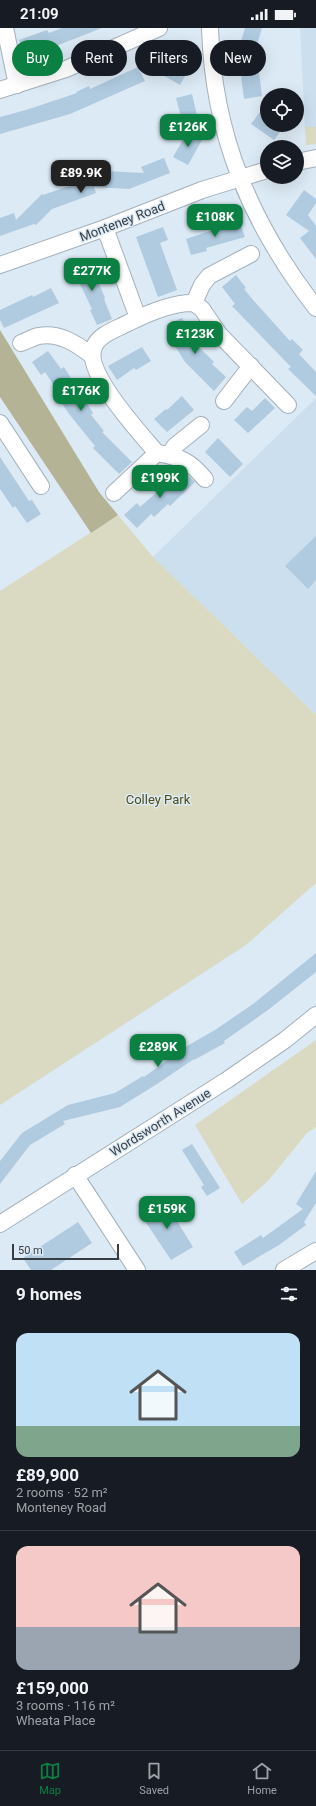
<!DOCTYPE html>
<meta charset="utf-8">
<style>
:root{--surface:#171b24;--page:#20242c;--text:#f1f3f6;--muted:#9ea1a6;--line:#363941;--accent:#0b8043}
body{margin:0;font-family:Roboto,sans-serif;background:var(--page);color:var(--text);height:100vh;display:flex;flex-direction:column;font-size:15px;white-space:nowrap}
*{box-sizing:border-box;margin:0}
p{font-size:13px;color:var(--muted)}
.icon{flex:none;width:22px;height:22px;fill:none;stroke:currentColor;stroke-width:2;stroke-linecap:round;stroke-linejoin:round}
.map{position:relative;height:1242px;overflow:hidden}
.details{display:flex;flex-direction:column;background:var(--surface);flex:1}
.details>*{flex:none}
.guide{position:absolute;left:12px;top:12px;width:292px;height:36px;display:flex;gap:8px}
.buttons{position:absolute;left:260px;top:60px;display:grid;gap:8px}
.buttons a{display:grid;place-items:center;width:44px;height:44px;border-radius:50%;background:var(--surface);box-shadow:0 4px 16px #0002;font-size:20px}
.scale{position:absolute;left:12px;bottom:10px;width:107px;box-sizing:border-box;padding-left:4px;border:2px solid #383d42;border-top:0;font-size:11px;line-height:14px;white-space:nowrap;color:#383d42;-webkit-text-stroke:3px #dceaf5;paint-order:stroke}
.price{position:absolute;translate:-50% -34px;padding:0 9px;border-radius:8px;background:var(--accent);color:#fff;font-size:13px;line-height:26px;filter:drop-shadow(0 1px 2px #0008)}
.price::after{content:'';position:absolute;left:50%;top:24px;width:12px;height:9px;margin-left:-6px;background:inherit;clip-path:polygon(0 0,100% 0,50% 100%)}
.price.selected{background:#222;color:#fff}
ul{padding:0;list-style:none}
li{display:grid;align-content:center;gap:8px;height:212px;padding:0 16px}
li+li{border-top:1px solid var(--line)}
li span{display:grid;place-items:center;height:124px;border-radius:12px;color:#555}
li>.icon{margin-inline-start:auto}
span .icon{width:72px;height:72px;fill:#fffc;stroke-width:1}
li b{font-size:17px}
h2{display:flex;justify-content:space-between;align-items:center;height:48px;padding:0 16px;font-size:17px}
.chip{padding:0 14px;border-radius:18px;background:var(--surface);box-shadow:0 4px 16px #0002;font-size:14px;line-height:36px}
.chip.selected{background:var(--accent);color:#fff}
.status{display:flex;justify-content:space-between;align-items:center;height:28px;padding:0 20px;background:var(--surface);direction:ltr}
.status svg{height:11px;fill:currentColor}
.tabs{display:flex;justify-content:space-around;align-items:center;height:56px;border-top:1px solid var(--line);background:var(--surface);font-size:11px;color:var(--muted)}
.tabs a{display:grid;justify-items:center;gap:2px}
.tabs .selected{color:var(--accent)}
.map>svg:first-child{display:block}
</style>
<div class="status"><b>21:09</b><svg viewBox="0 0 49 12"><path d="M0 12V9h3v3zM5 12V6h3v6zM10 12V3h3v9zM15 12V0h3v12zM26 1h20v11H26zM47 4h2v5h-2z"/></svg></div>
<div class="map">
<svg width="316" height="1242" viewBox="0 0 316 1242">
<rect width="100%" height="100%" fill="#dceaf5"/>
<g fill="#cbdfee">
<path d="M300,0H316V99H305Z"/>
<path d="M316,370V687L153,529Z"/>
</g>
<g fill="#dad9c1">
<path d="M305,99H316V116L306,117Z"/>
<path d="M118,487L153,529L316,687V855L246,917L0,1077V563Z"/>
<path d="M316,1012V1099L307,1105L268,1153L242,1176L195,1097Z"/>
</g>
<path fill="#b4b395" d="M0,302L99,464L118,487L91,505L0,369Z"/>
<g fill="#b0cadf">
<path d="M62,0H102L25,30L19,12L47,2L49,5Z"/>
<path d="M245,0H262L256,20L262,68L244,71L238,23Z"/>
<path d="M164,27L189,41L180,57L154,42Z"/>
<path d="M138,39L145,53L70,86L0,106V89L26,82L77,65L76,64L89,58L90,61Z"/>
<path d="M192,66L198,92L183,96L176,70Z"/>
<path d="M267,74V97H285L274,112L251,96Z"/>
<path d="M188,103L202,112L188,137L173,129Z"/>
<path d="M164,130L170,145L129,161L94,159L96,165L52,181L36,197L34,196L0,208V190L14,185L16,192L42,166L43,167L104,146V143L144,145L141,139Z"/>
<path d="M304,162L316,171V175L308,187L316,198V231L300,210L309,203L286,187Z"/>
<path d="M239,193L245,209L206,220L207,223L191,227L186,211Z"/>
<path d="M163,199L168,212L160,215L177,262L158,269L136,209Z"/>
<path d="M90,234L105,270L104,271L112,291L97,297L90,282L92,281L79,254L76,255L71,240Z"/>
<path d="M236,247L246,260L244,261L254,273L290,313L292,311L303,322L299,326L316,344V368L288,341L291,339L232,278L235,276L222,259Z"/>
<path d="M51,260L59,275L4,300L0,292V282L32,267L33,269Z"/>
<path d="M182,290L196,316L214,334L212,336L226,349L214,363L185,334L175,318L166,297Z"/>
<path d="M142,319L151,333L136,342L134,340L117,352L108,338Z"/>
<path d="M48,323L61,341L64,339L93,385L91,387L104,403L102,404L132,434L119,446L93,420L95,418L69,386L56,366L59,365L45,344L41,347L32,334Z"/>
<path d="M182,368L194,382L167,404L154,391L166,381L167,382Z"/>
<path d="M265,370L275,380L248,405L234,392L247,379L252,383Z"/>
<path d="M218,410L243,436L230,449L205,424Z"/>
<path d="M0,429L29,473L32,472L41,486L27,495L15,478L13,480L0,461Z"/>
<path d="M182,442L195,454L170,478L168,476L154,489L151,486L137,500L124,487L137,475L140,479Z"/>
<path d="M316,508V552L308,561L285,538Z"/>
<path d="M316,925V944L268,982L224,1013L225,1015L194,1032V1031L157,1056L120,1079L63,1093L65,1096L30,1117L0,1156V1133L22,1105L68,1077L115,1065L143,1048L144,1049L187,1018L215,1002L253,976Z"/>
<path d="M192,1116L220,1160L207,1168L201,1159L204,1157L182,1122Z"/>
<path d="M316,1143V1175L304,1194L306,1197L279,1217L243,1238L234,1224L261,1207L263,1210L303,1181L296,1176Z"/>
<path d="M164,1172L193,1219L171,1232L141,1187Z"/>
<path d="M78,1194L92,1215L51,1242H31L23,1230Z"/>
</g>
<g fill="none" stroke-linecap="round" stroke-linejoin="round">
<g stroke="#a4b1bb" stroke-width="18">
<g id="minor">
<path d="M5,0L17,57"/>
<path d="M210,0C213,107 251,196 316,280"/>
<path d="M0,62L66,41L159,0"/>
<path d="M297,134L316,130"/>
<path d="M105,200L138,290"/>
<path d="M0,237L105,200L202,162L267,142"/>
<path d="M194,275L202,257L209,248L251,226"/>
<path d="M21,315C27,313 33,309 39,308C59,304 77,316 91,327"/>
<path d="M224,373L251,338"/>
<path d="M0,395L41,458"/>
<path d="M157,425C141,406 83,344 94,319C99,306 117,301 128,295C146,286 174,274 194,275L202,281L219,306L288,377"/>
<path d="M169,427L175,418L201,397"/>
<path d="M114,465L157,425C181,429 190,433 205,451"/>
<path d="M75,1147L137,1242"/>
<path d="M0,1196L227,1052L285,1012L316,987"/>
<path d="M284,1242L316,1223"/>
</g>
</g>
<use href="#minor" stroke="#fff" stroke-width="16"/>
</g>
<g text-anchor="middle" stroke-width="3" stroke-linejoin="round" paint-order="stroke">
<g font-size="13" fill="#383d42" stroke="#dceaf5">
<text transform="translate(122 193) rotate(-21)" y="5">Monteney Road</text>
<text transform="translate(160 1094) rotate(-32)" y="5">Wordsworth Avenue</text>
</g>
<g font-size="13" fill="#514d1a" stroke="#dceaf5">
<text x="158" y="776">Colley Park</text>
</g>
</g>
</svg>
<div class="buttons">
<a><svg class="icon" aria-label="locate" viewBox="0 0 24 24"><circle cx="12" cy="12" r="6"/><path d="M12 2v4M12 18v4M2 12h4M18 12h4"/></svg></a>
<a><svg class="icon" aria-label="layers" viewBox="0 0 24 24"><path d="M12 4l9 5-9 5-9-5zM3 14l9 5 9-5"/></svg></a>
</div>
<div class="scale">50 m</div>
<b class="price" style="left:188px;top:120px">£126K</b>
<b class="price selected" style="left:81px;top:166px">£89.9K</b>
<b class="price" style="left:215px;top:210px">£108K</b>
<b class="price" style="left:92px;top:264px">£277K</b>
<b class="price" style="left:195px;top:327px">£123K</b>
<b class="price" style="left:81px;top:384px">£176K</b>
<b class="price" style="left:160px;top:471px">£199K</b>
<b class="price" style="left:158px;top:1040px">£289K</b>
<b class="price" style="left:167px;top:1202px">£159K</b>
<div class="guide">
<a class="chip selected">Buy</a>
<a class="chip">Rent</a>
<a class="chip">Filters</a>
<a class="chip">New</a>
</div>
</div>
<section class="details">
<h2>9 homes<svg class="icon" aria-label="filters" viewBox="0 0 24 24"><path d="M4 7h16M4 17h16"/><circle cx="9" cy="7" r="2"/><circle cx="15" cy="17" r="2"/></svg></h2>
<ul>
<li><span style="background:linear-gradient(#bfe0f5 75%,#7fa58c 0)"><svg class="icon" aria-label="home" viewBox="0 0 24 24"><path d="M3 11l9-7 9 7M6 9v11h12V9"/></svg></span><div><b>£89,900</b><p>2 rooms · 52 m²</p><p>Monteney Road</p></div></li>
<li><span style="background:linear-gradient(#f6c9c9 65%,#9aa5b1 0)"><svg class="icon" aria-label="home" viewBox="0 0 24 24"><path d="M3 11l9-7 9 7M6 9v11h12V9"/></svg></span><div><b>£159,000</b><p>3 rooms · 116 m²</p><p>Wheata Place</p></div></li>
</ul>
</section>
<nav class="tabs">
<a class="selected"><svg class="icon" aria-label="map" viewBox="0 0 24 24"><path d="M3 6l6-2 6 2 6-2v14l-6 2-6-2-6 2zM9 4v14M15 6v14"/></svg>Map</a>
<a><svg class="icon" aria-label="saved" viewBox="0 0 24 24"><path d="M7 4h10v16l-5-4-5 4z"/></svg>Saved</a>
<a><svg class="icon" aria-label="home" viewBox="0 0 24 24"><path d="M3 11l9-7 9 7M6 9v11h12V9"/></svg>Home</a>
</nav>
